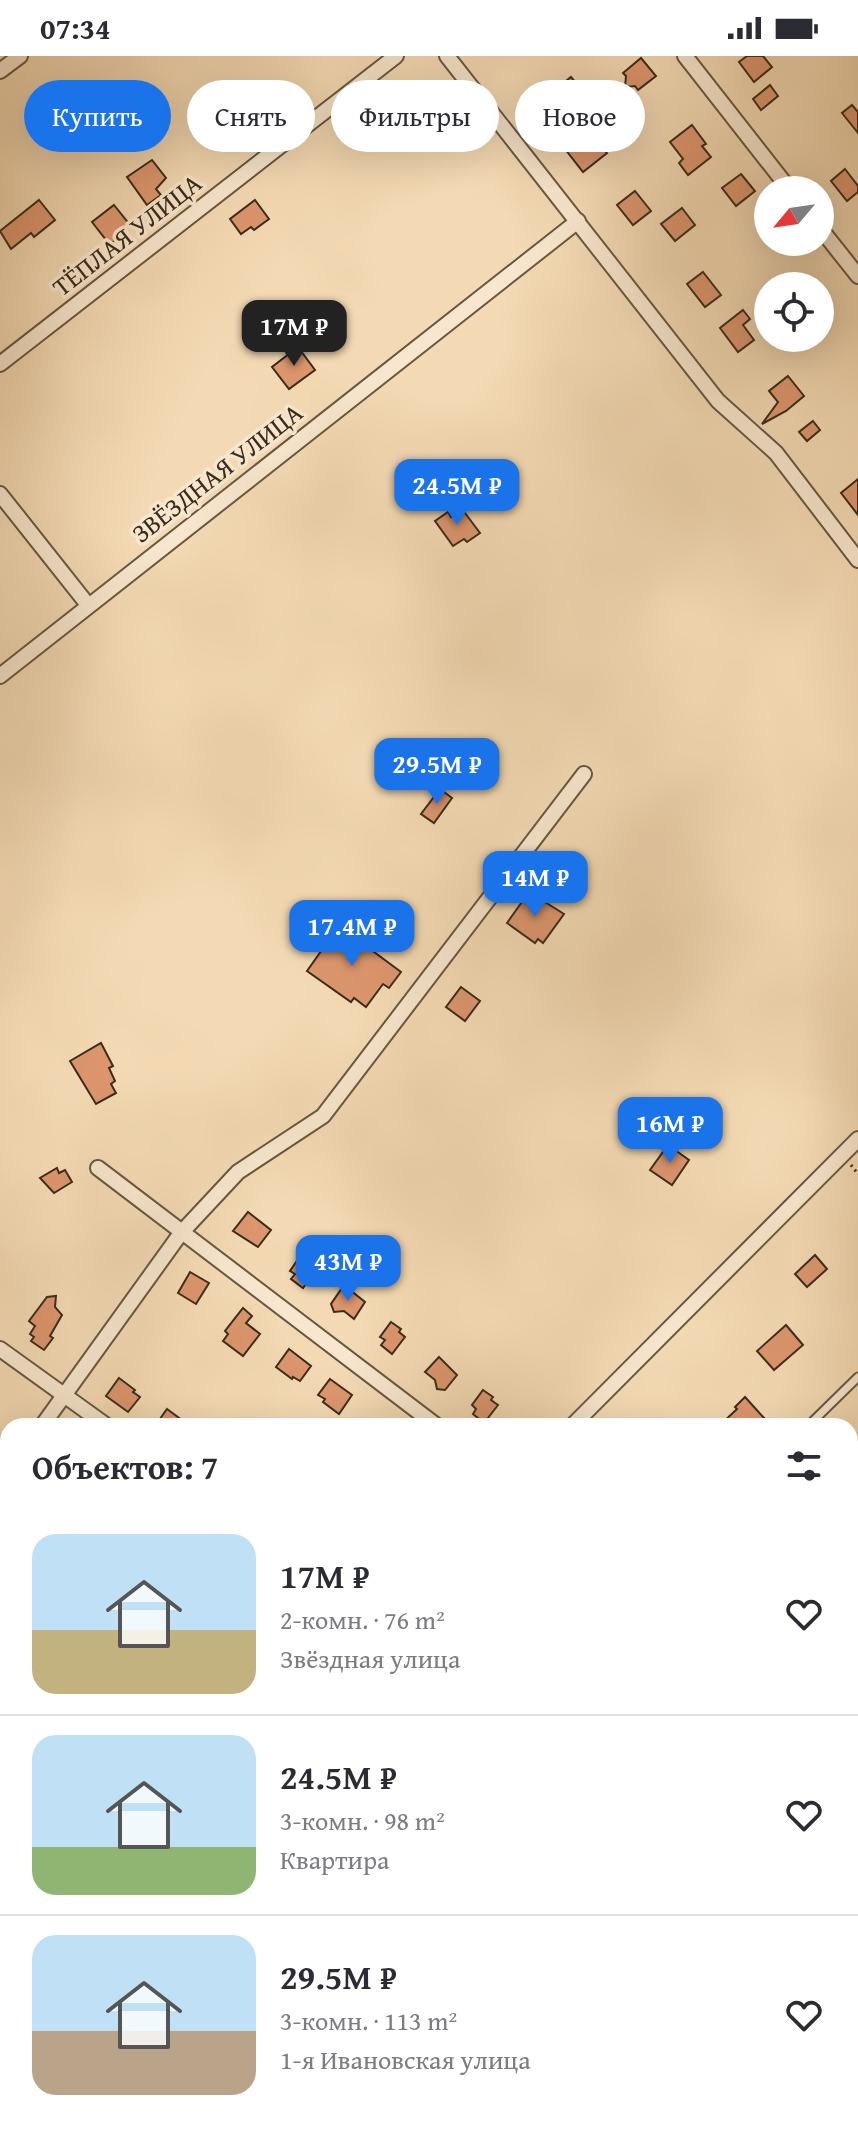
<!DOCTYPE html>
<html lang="ru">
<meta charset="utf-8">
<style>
:root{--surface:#fff;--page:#f7f7f7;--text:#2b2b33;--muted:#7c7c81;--line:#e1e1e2;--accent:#1a73e8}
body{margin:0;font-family:"Gentium Book Plus",serif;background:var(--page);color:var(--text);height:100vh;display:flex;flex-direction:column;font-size:30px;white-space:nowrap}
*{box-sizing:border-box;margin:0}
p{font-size:26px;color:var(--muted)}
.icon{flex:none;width:44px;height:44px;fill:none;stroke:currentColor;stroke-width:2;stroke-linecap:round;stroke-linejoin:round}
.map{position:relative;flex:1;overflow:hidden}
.details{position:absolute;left:0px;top:1362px;width:858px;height:712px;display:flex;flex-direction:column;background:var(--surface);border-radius:24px 24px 0 0;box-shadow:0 8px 32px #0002}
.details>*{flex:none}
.top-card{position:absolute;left:24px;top:24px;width:810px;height:72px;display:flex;gap:16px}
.needle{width:52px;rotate:241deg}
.fabs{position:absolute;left:754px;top:120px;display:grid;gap:16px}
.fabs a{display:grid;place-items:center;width:80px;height:80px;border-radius:50%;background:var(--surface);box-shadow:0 8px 32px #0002;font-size:40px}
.price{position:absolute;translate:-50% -68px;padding:0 18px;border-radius:16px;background:var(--accent);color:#fff;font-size:26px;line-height:52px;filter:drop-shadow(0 2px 4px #0008)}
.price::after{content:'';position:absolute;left:50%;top:48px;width:24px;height:18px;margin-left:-12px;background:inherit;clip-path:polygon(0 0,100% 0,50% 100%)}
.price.active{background:#222;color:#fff}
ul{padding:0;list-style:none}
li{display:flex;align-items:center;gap:24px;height:200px;padding:0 32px}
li+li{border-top:2px solid var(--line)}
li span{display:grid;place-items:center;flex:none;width:224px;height:160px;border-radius:24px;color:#555}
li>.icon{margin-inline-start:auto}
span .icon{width:96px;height:96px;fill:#fffc;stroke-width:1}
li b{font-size:34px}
h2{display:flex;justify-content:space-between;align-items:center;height:96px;padding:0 32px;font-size:34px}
.pill{padding:0 28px;border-radius:36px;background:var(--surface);box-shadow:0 8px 32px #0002;font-size:28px;line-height:72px}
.pill.active{background:var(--accent);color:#fff}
.status{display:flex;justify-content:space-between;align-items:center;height:56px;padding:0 40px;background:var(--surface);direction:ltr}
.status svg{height:22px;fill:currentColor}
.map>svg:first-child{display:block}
</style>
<div class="status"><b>07:34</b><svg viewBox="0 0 49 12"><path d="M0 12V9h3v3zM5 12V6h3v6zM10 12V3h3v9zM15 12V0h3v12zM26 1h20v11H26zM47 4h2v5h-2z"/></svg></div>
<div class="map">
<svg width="858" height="2074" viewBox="0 0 858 2074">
<rect width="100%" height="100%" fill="#f4dab4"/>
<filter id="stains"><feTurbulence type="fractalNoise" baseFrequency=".0025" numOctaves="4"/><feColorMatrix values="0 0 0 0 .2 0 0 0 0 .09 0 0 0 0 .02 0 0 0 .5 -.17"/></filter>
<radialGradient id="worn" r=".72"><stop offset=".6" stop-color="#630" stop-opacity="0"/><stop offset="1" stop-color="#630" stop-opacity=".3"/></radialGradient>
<g fill="#dd966e" stroke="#3a2c1b" stroke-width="2">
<path d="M747,0H763L772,11L754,26L739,6Z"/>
<path d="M641,2L656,20L638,34L635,30L625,31L626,20L623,17Z"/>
<path d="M571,21L580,32L564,45L555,34Z"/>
<path d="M770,29L778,40L761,54L753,43Z"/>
<path d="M852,49L858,56V77L842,57Z"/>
<path d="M692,69L706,88L702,90L711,101L688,119L679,107L683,103L670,86Z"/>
<path d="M589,75L607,97L583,116L565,93Z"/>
<path d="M152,104L166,122L156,133L161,139L147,149L127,121Z"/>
<path d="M845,113L858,130V136L847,145L831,125Z"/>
<path d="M741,118L755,135L736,150L722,132Z"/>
<path d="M635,135L651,155L633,169L617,149Z"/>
<path d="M39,144L55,164L34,181L31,177L11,193L0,175Z"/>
<path d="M255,144L269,163L254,174L251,171L241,178L230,163Z"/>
<path d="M114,149L130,169L110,189L92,166Z"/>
<path d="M682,152L695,169L675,185L661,168Z"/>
<path d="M703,216L721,239L705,251L687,228Z"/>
<path d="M743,254L750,263L743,269L754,284L738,296L720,272Z"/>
<path d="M298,291L315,314L289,333L272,311Z"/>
<path d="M788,320L804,340L786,355L762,368L778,346L769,335Z"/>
<path d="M813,365L820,374L807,385L799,376Z"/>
<path d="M858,423V459L841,437Z"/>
<path d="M462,453L480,477L467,486L464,483L453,490L435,465L448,456L451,461Z"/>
<path d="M440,733L452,742L434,767L421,758Z"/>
<path d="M529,836L564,858L543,887L538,883L535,887L507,867Z"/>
<path d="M339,870L401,916L389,932L383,928L366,951L354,942L351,946L307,915Z"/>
<path d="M461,931L480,945L465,965L446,951Z"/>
<path d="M101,987L113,1010L109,1012L115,1025L111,1028L116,1037L96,1048L70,1005Z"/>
<path d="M668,1089L689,1104L672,1129L650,1114Z"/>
<path d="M57,1112L59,1117L65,1114L72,1126L54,1137L40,1122Z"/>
<path d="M248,1156L271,1174L258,1191L233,1175Z"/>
<path d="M301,1199L311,1207L309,1209L316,1214L303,1232L291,1223L295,1218L290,1215Z"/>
<path d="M815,1199L827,1213L807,1231L795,1218Z"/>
<path d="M190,1216L209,1227L196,1248L178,1237Z"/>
<path d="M342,1232L349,1237L350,1234L365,1246L354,1263L344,1255L334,1256L331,1248Z"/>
<path d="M56,1240L55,1251L62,1259L50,1280L53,1282L44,1294L31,1285L34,1281L30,1278L35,1270L29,1265L47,1241Z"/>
<path d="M243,1252L252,1260L246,1267L260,1278L243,1300L223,1285L228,1278L225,1275Z"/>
<path d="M391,1266L401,1273L399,1276L405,1281L392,1298L381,1289L385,1284L380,1281Z"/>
<path d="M786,1269L803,1289L774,1314L757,1295Z"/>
<path d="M289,1293L311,1310L300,1325L293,1321L292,1323L276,1311Z"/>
<path d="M439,1301L457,1319L445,1334L437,1333L435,1324L425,1316Z"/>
<path d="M119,1322L135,1334L133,1336L140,1341L128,1356L106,1340Z"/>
<path d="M330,1323L352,1339L339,1358L323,1346L325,1343L318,1339Z"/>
<path d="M483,1334L493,1341L491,1344L498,1349L484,1367L473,1358L476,1353L472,1349Z"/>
<path d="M745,1341L765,1363L758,1370H719L737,1353L735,1351Z"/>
<path d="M167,1353L190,1370H155Z"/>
</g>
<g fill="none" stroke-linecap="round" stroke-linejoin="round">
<g stroke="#685841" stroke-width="11">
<g id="lane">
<path d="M808,1370L858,1321"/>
<path d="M75,2074L84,2066"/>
</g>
</g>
<g stroke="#685841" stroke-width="18">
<g id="street">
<path d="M447,0L718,345L776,397L858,504"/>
<path d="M685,0L790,134"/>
<path d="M0,15L20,0"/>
<path d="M820,172L858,220"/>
<path d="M0,308L396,0"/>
<path d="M0,438L88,549"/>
<path d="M0,620L578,165"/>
<path d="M98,1112L437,1370"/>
<path d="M0,1293L107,1370"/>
<path d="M42,1370L181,1177L238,1116L323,1060L584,718"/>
<path d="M572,1370L858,1083"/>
<path d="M0,1427L8,1416"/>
<path d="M0,1548L8,1554"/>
<path d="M850,1685L858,1678"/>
<path d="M850,1842L858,1852"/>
<path d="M0,1897L8,1889"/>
</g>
</g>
<path stroke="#3a2c1b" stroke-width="3" stroke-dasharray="2 4" stroke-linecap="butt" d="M851,1109L858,1118"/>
<use href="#lane" stroke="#f8e7ce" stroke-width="7"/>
<use href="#street" stroke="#f8e7ce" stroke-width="14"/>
</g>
<g text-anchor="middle" stroke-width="7" stroke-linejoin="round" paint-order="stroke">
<g font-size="26" fill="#3a2c1b" stroke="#f8e7ce">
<text transform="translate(127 179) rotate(-38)" y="9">ТЁПЛАЯ УЛИЦА</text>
<text transform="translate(217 417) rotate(-38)" y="9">ЗВЁЗДНАЯ УЛИЦА</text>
</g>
</g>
<rect width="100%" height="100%" filter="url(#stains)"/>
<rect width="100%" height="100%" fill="url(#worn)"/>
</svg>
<div class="fabs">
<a><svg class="needle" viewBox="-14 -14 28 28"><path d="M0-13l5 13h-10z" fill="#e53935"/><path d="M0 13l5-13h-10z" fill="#7c7c81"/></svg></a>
<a><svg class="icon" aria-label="locate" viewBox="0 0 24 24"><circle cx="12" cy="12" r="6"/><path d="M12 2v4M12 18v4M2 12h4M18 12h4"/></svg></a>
</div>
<b class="price active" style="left:294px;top:312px">17M ₽</b>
<b class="price" style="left:457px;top:471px">24.5M ₽</b>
<b class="price" style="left:437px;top:750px">29.5M ₽</b>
<b class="price" style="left:535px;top:863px">14M ₽</b>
<b class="price" style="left:352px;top:912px">17.4M ₽</b>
<b class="price" style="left:670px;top:1109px">16M ₽</b>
<b class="price" style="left:348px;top:1247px">43M ₽</b>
<div class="top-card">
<a class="pill active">Купить</a>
<a class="pill">Снять</a>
<a class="pill">Фильтры</a>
<a class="pill">Новое</a>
</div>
<section class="details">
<h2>Объектов: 7<svg class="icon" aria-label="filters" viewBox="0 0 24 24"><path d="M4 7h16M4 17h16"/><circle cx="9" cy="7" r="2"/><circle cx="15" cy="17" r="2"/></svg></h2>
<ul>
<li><span style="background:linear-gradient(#bfe0f5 60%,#c2b280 0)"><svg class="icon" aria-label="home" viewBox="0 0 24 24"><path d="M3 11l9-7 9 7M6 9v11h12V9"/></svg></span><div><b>17M ₽</b><p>2-комн. · 76 m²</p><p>Звёздная улица</p></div><svg class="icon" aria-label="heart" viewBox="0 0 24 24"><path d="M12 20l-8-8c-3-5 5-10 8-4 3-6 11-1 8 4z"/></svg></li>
<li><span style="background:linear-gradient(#bfe0f5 70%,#8fb573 0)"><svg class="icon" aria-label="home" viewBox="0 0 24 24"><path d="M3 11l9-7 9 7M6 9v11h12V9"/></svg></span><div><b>24.5M ₽</b><p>3-комн. · 98 m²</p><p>Квартира</p></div><svg class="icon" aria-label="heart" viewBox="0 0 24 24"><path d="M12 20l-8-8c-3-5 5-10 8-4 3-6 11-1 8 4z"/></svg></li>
<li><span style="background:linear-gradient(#bfe0f5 60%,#b9a48a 0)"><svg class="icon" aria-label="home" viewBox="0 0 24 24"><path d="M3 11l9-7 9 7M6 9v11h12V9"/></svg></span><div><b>29.5M ₽</b><p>3-комн. · 113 m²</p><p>1-я Ивановская улица</p></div><svg class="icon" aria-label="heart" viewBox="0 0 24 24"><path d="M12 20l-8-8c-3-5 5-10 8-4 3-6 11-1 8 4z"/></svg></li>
</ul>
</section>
</div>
